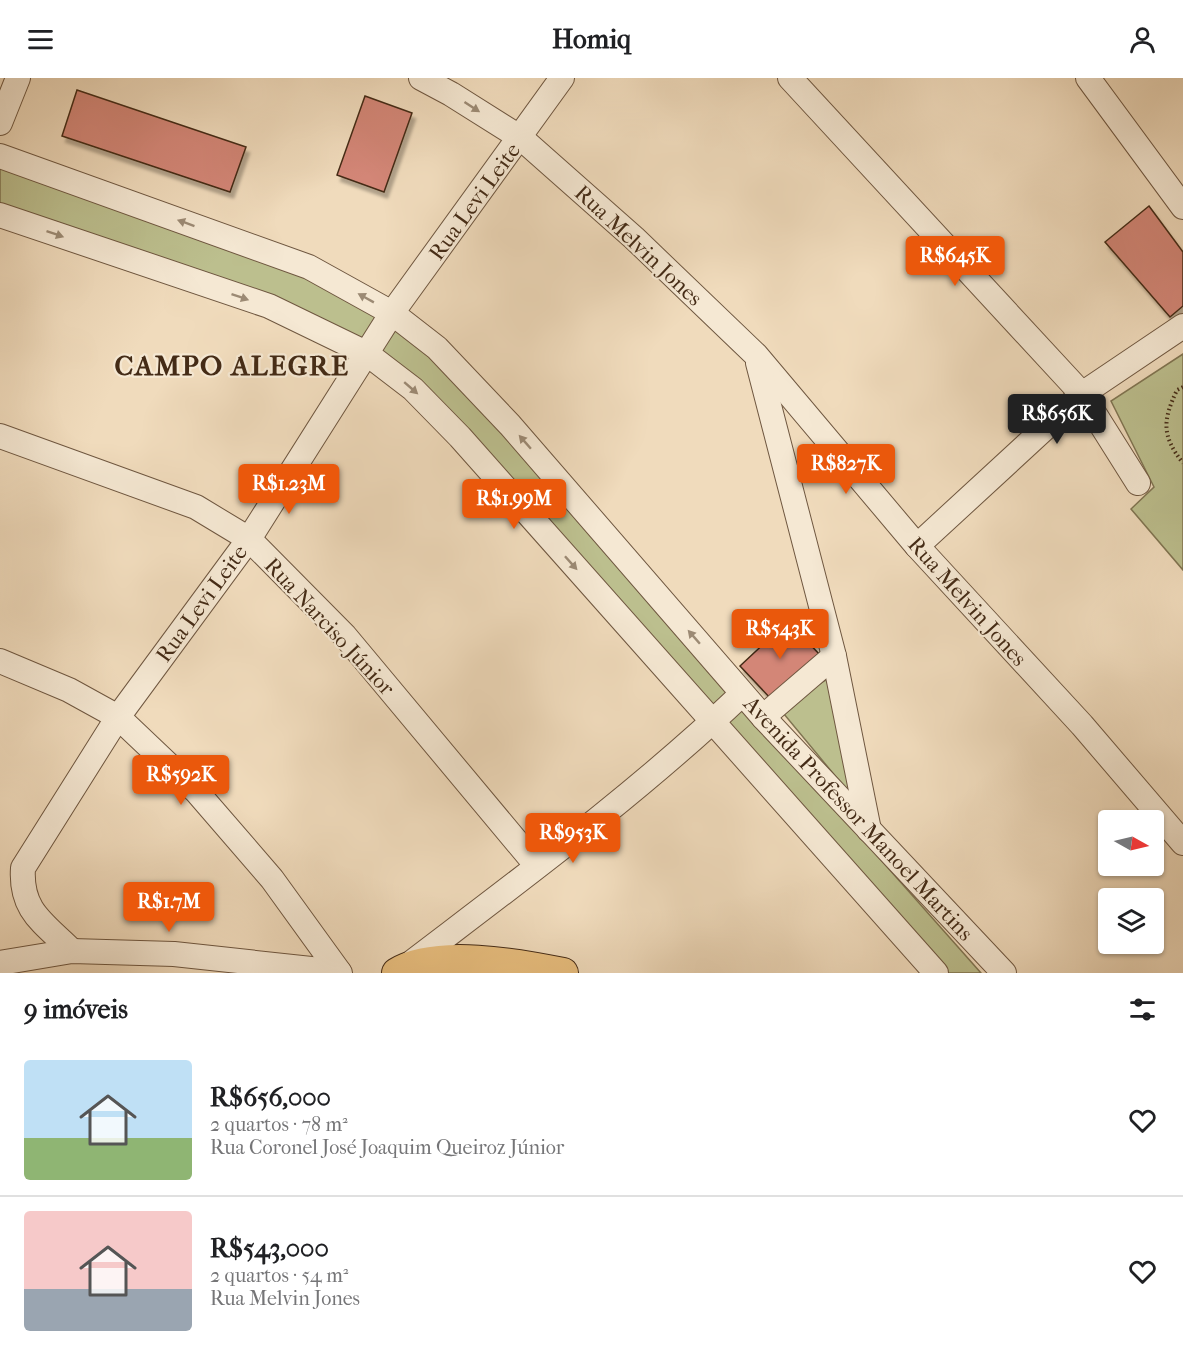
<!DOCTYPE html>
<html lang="pt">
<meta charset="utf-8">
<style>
:root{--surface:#fff;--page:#f6f6f6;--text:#202124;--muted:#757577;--line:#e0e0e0;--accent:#ea580c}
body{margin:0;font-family:"IM FELL French Canon",serif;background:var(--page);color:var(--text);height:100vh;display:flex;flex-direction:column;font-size:22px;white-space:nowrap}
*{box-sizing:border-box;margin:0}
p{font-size:20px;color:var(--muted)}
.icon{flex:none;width:33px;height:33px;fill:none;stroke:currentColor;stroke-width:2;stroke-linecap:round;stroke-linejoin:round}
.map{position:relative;height:895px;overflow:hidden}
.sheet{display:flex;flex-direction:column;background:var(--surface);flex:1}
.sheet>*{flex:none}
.needle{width:39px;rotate:98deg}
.buttons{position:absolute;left:1098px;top:732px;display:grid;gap:12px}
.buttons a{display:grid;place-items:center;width:66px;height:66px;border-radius:6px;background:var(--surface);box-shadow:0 2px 4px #0004;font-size:30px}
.price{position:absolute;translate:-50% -51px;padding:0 14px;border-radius:6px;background:var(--accent);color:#fff;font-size:20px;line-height:39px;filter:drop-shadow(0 2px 3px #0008)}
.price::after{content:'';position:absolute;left:50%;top:36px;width:18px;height:14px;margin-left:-9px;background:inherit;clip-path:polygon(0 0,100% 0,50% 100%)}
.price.selected{background:#222;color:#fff}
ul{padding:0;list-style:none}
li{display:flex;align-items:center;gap:18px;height:150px;padding:0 24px}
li+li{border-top:2px solid var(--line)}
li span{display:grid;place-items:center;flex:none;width:168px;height:120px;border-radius:6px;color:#555}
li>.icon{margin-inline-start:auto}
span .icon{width:72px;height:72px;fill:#fffc;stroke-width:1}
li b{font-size:26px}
h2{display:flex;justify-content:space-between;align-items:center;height:72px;padding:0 24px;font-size:26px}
header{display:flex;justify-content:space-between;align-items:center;height:78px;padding:0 24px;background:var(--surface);font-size:27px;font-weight:700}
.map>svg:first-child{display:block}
</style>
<header><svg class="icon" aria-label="menu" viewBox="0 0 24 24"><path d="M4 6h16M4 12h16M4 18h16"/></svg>Homiq<svg class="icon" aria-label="person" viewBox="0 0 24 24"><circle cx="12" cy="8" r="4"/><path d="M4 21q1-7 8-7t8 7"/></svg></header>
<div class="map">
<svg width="1183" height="895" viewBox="0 0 1183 895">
<defs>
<filter id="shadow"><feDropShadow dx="3.5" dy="6" stdDeviation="1.5" flood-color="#0004"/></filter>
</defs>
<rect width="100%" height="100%" fill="#f0dbbc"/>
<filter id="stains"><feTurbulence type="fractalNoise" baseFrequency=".00333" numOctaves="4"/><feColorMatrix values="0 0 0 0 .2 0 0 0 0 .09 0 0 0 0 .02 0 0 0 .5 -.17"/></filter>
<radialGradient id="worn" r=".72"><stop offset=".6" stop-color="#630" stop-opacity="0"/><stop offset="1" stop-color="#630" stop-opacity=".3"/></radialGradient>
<g fill="#bcbf8e" stroke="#807552" stroke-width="1.5">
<path d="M0,80L295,193L380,241L361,268L0,128Z"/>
<path d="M397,250L474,315L740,612L715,632L375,281Z"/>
<path d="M1183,276V492L1131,431L1154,409L1111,323Z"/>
<path d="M829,600L856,723L779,630Z"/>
<path d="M742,625L981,895H946L718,646Z"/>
</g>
<g fill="#d38677" stroke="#442b16" stroke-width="1.5" filter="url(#shadow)">
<path d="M77,12L246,69L230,114L62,58Z"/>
<path d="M365,18L412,35L384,114L337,97Z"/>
<path d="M1149,128L1183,174V228L1170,239L1105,164Z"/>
<path d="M788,543L820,577L772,622L740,588Z"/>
</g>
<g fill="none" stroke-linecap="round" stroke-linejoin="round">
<g stroke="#6f5740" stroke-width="26">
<g id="minor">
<path d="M421,0L451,16L521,60L634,160L756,277L917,468L1082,647L1183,765"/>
<path d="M790,0L1082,316L1138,405"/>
<path d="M1088,0L1183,129"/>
<path d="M0,45L18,0"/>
<path d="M0,78L309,189L392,235L437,270L510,347L763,639L1004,895"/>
<path d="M0,137L269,228L366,275L413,311L460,359L936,895"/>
<path d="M758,285L834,578L869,752"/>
<path d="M0,358L196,429L249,461L345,558L537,788"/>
<path d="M917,468L1082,316L1183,248"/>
<path d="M0,583L69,612L118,639L196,713L272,801L340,895"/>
<path d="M763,639L834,578"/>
<path d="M72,873C44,845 20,833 23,790L118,639L249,461L392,235L562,0"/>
<path d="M0,885L72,873L174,876L339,894"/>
<path d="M407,888C521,801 638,715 742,616"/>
</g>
</g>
<g stroke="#442b16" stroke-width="32">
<path id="major" d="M397,895C436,871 519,886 563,895"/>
</g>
<path stroke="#442b16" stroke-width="4" stroke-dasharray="1.5 3" stroke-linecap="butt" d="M1183,309L1177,312C1163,342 1161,357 1183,385"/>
<use href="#minor" stroke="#f5e8d3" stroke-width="24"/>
<use href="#major" stroke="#e8be7e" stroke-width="30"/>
</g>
<defs><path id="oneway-solid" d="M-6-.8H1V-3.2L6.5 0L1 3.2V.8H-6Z" transform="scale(1.5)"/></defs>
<g fill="#9c8a74">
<use href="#oneway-solid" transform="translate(472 29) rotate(33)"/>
<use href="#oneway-solid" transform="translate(186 145) rotate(-160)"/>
<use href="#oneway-solid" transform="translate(55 156) rotate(19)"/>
<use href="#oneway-solid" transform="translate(240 219) rotate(19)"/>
<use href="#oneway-solid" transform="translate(366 220) rotate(-151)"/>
<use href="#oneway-solid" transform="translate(411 310) rotate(41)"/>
<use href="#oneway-solid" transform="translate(525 364) rotate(-131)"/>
<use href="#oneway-solid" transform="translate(571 485) rotate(48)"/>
<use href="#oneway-solid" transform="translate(694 559) rotate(-131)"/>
</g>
<g text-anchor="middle" stroke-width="4.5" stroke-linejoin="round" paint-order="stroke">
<g font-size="22" fill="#442b16" stroke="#f5e8d3">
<text transform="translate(474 123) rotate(-54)" y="8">Rua Levi Leite</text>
<text transform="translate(639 167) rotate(43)" y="8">Rua Melvin Jones</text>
<text transform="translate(968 523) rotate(48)" y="8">Rua Melvin Jones</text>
<text transform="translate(201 525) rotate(-54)" y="8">Rua Levi Leite</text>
<text transform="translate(330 548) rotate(47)" y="8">Rua Narciso Júnior</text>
<text transform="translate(859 740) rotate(47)" y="8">Avenida Professor Manoel Martins</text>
</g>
<g font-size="28" font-weight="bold" letter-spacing="1.5" fill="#442b16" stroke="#f5e8d3">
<text x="232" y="297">CAMPO ALEGRE</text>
</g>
</g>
<rect width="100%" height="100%" filter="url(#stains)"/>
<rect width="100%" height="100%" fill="url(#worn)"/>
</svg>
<div class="buttons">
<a><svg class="needle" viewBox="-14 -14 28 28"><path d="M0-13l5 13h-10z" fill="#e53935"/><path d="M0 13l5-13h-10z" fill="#757577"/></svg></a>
<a><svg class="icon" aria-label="layers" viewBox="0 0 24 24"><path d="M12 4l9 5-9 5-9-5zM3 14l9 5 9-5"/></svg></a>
</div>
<b class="price" style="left:955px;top:209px">R$645K</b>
<b class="price selected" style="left:1057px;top:367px">R$656K</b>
<b class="price" style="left:846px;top:417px">R$827K</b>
<b class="price" style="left:289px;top:437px">R$1.23M</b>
<b class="price" style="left:514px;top:452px">R$1.99M</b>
<b class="price" style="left:780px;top:582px">R$543K</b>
<b class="price" style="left:181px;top:728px">R$592K</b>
<b class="price" style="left:573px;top:786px">R$953K</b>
<b class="price" style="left:169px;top:855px">R$1.7M</b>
</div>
<section class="sheet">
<h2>9 imóveis<svg class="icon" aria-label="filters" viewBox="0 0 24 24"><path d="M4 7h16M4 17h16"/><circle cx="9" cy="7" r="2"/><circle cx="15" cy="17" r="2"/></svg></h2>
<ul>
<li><span style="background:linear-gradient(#bfe0f5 65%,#8fb573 0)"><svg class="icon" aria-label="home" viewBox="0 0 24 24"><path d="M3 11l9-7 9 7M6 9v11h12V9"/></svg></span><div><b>R$656,000</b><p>2 quartos · 78 m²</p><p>Rua Coronel José Joaquim Queiroz Júnior</p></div><svg class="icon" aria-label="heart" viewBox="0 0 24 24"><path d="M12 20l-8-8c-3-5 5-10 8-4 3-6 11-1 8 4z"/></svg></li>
<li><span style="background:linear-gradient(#f6c9c9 65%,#9aa5b1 0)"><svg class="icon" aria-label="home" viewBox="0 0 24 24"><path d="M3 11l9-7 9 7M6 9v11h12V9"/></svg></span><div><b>R$543,000</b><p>2 quartos · 54 m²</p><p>Rua Melvin Jones</p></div><svg class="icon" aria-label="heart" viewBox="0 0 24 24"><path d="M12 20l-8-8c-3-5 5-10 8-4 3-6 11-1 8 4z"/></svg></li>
</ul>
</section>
